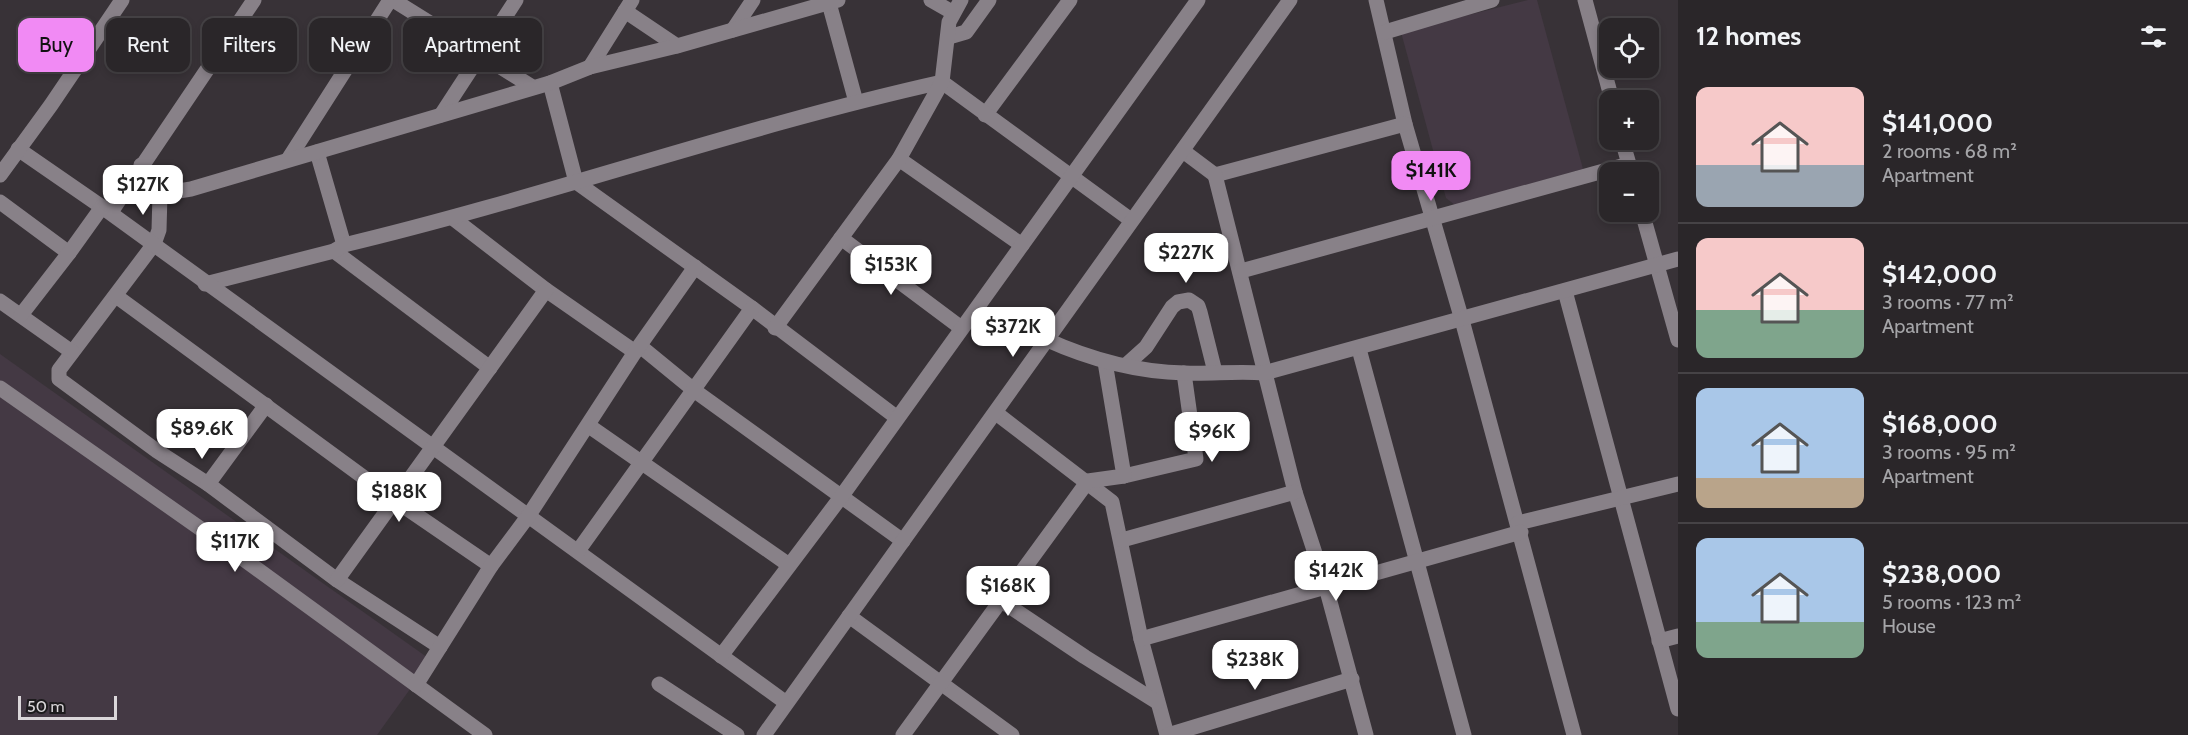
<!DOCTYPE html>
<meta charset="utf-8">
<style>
:root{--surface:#2a2629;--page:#363235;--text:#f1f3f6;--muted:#a5a5a8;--line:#464346;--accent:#f18af4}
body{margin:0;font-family:Cabin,sans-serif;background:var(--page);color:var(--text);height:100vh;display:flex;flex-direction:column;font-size:22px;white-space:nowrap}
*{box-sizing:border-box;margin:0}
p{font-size:20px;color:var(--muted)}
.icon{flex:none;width:33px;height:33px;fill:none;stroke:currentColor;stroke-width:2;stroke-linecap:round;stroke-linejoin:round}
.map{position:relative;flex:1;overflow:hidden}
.panel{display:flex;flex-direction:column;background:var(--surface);width:510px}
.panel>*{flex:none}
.top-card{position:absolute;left:18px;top:18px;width:570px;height:54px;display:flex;gap:12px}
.tools{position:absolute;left:1599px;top:18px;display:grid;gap:12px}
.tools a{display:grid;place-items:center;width:60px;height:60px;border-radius:12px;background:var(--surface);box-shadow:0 3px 9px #0003,0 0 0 2px var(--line);font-size:30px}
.scale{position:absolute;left:18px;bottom:15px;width:99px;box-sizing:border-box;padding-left:6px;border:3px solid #dbd7da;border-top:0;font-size:16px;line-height:21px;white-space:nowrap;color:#dbd7da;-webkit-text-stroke:4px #1d1b1d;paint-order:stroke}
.price{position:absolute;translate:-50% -51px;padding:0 14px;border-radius:12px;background:#fff;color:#222;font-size:20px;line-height:39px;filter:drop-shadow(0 2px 3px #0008)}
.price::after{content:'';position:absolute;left:50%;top:36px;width:18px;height:14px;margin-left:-9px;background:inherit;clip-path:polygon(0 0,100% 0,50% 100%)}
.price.current{background:var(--accent);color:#111}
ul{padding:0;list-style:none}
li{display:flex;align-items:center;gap:18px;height:150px;padding:0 18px}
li+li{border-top:2px solid var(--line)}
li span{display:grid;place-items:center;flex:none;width:168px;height:120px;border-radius:12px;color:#555}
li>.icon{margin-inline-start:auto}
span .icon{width:72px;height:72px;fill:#fffc;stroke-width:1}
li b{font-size:26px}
h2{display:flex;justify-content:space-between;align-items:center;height:72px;padding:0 18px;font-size:26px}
.tag{padding:0 21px;border-radius:12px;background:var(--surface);box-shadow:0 3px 9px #0003,0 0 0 2px var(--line);font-size:21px;line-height:54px}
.tag.current{background:var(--accent);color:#111}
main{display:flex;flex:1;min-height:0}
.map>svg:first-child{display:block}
</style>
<main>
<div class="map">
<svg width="1678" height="735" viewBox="0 0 1678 735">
<rect width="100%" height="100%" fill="#383237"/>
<g fill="#443944">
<path d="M1528,0H1537L1583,169L1455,205L1446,198L1401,32Z"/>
<path d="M0,354L431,660L377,735H0Z"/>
</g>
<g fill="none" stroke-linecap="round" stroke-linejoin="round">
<g stroke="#888188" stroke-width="15">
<path d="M393,0L531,86"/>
<path d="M931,0L952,12"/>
<path d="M1376,0L1405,124L1462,320L1574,735"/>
<path d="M1585,0L1612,100"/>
<path d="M829,3L856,102"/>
<path d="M625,11L677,46"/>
<path d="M733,30L753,0"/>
<path d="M1385,32L1492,0"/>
<path d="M949,37L966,32L989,0"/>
<path d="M590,67L632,0"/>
<path d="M550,83L576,182L752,308L896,417"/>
<path d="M441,115L516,0"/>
<path d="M985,115L1070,0"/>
<path d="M1622,140L1631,171"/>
<path d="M18,149L102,207"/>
<path d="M1183,151L1215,175L1405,124"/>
<path d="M317,152L344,245"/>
<path d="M289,158L390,0"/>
<path d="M899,159L1022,245"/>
<path d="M141,165L151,176L160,194L191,189L550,83L590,67L677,46L838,0"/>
<path d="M0,175L51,105L122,0"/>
<path d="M1215,175L1295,492L1326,587L1366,735"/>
<path d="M160,194L159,230L154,244L65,362L59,370V379L157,451L208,484L337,580L440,647"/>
<path d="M0,202L69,253"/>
<path d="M111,212L254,0"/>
<path d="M1642,212L1678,340"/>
<path d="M454,219L546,290L635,352"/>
<path d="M841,238L960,327"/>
<path d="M334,251L490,368"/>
<path d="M1241,271L1629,164"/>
<path d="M205,284L334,251L344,245C545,197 740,127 942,82L1131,220"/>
<path d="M1565,291L1678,709"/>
<path d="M116,296L396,501L491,566"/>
<path d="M0,301L72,352"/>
<path d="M21,315L69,253L102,207L785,702"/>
<path d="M775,328L899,159L942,82L949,22L961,0"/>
<path d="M640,346L695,391L903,541"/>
<path d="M1359,349L1464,735"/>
<path d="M1126,365L1146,347L1172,307L1178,302L1189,300L1198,306L1200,312L1215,372"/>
<path d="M0,388L238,555L485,735"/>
<path d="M996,413L1112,502L1141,639L1167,735"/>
<path d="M589,426L789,565"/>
<path d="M1124,476L1196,459L1184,373"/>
<path d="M208,484L266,405"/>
<path d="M1518,523L1678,484"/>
<path d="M1122,540L1295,492"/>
<path d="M578,551L752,308"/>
<path d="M337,580L546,290"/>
<path d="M1000,600L1085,657L1157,702"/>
<path d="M849,616L1012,735"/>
<path d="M1141,639L1521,532"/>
<path d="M1659,641L1678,636"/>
<path d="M721,656L841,497L1198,0"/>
<path d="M659,684L737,735"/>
<path d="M416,685L491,566L529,515L635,352L695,267"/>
<path d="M903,735L1088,481L1124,476L1105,362"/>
<path d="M1168,735L1352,679"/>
</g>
<path stroke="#888188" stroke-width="15" d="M1045,339C1089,359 1136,372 1185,373C1211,374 1237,371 1264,373L1678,259"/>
<path stroke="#888188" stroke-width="15" d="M764,735L1290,0"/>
</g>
</svg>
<div class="tools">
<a><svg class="icon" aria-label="locate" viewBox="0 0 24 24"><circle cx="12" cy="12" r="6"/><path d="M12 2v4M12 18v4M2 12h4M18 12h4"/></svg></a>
<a>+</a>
<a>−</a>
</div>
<div class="scale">50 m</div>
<b class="price current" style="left:1431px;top:202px">$141K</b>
<b class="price" style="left:143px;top:216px">$127K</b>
<b class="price" style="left:1186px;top:284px">$227K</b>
<b class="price" style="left:891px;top:296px">$153K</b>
<b class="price" style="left:1013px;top:358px">$372K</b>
<b class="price" style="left:202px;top:460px">$89.6K</b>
<b class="price" style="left:1212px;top:463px">$96K</b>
<b class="price" style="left:399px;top:523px">$188K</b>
<b class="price" style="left:235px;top:573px">$117K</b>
<b class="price" style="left:1336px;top:602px">$142K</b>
<b class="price" style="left:1008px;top:617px">$168K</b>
<b class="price" style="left:1255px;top:691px">$238K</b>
<div class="top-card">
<a class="tag current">Buy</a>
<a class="tag">Rent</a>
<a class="tag">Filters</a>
<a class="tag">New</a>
<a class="tag">Apartment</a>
</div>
</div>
<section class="panel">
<h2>12 homes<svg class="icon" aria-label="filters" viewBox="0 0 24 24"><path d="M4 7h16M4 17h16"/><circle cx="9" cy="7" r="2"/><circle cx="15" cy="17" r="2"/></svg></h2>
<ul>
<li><span style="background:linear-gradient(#f6c9c9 65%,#9aa5b1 0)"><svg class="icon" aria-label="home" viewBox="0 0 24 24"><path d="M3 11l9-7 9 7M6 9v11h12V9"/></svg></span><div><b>$141,000</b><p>2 rooms · 68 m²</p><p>Apartment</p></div></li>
<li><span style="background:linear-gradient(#f6c9c9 60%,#7fa58c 0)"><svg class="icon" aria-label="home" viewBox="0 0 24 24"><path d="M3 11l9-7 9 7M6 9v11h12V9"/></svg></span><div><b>$142,000</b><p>3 rooms · 77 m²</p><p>Apartment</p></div></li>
<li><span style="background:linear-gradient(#a9c7e8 75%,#b9a48a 0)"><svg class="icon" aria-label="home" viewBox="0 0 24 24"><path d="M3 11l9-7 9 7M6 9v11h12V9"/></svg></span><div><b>$168,000</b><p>3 rooms · 95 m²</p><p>Apartment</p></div></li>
<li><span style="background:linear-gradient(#a9c7e8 70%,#7fa58c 0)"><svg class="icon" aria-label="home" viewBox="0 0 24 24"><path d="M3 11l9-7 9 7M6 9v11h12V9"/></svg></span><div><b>$238,000</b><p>5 rooms · 123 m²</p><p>House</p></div></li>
</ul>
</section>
</main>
